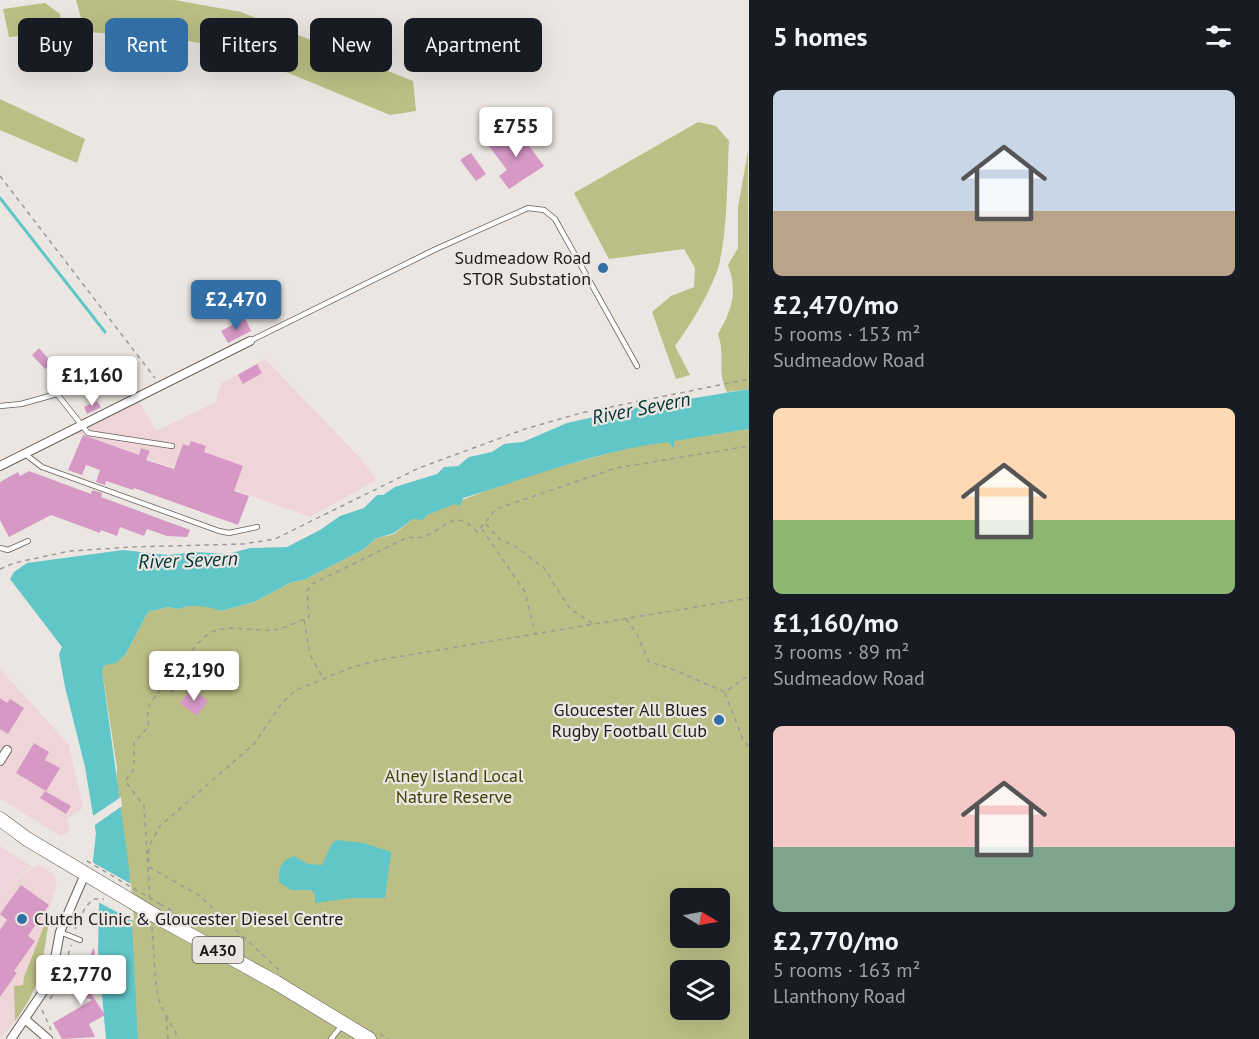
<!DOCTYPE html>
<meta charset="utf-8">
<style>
:root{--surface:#171b24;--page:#242831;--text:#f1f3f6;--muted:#9ea1a6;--accent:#316fa6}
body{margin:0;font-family:"PT Sans",sans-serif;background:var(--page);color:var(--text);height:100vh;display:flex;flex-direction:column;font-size:22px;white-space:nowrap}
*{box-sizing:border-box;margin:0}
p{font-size:20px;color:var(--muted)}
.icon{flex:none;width:33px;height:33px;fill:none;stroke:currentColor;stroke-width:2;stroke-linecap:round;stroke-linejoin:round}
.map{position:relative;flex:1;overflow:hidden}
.drawer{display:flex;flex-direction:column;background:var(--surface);width:510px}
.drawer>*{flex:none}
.hud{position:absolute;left:18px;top:18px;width:570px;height:54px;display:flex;gap:12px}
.needle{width:39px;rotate:100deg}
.fabs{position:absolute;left:670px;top:888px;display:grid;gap:12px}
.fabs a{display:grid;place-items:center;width:60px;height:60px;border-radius:9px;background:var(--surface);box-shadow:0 6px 24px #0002;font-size:30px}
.price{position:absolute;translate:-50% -51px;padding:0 14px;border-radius:6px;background:#fff;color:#222;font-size:20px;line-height:39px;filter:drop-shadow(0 2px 3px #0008)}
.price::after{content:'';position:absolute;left:50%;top:36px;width:18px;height:14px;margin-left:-9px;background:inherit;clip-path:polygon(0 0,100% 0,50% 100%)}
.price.active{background:var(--accent);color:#fff}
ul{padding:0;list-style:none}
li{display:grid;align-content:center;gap:12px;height:318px;padding:0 24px}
li span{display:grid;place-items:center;height:186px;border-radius:9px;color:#555}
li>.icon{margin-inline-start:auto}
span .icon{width:108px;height:108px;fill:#fffc;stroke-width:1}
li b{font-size:26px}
h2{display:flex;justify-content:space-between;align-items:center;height:72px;padding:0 24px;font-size:26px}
.chip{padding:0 21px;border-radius:9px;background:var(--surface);box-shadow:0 6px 24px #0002;font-size:21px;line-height:54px}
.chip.active{background:var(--accent);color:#fff}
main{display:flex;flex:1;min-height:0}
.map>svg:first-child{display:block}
</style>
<main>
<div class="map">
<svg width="749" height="1039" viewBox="0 0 749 1039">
<rect width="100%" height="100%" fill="#ebe6e1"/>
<g fill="#f0d5d8">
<path d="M265,359L363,461L376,480L310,517L76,433L139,401L156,431L216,402L221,383Z"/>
<path d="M0,669L69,745L83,808L67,819L70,831L61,836L0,799Z"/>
<path d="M39,864L53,874L57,883L44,926L24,977L15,1021L0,1039V889Z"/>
</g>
<path fill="#eed5dd" d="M0,846L32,867L0,889Z"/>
<g fill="#bcbf85" fill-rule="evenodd">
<path d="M76,0H175L241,12L413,81L416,111L390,115L228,48L166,37L85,32Z"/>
<path d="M45,3L60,14L62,32L9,37L3,9Z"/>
<path d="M0,99L85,139L77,163L0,130Z"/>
<path d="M698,122L716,126L729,141C727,177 728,242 716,274C706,299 691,324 675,346L690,375L676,379L652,312L671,296L694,287L695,268L684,249L609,259L574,193Z"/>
<path d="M748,151L749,389L727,392C716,369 726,358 718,334C732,310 738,292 728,265L738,248V207Z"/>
<path d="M749,429V1039H138L121,817L116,786L117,768L102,670L105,665L125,655L148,612L168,607L179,609C189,604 212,605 221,611L254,602L292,582L304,580L364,549L375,539L394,534L413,519L519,478L635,446ZM681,898H720V938H681ZM681,970H720V1010H681Z"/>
<path d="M44,926L48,927C42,965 40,989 15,1021L14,986L23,985L24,977Z"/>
</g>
<g fill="#60c6c8">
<path d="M749,389V429L674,441V448L668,442C597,451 531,477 463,498L460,506L455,504L427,515L423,520L413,519L394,533L375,539L364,549L304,580L292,582L254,602L221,611C211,607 190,603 179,609L168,607L148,612L125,655L116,663L105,665L102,670L129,868L138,1039H106L98,950L99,903L93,860L96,833L85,767L65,687L59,654L62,647L10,579L14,572L27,563L123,550L168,555L196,552L228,554L250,548L287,547L320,530L340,516L364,508L377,495H383L395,487L437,474L444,467L458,466L469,457L492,452L504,444L523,442L567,423L634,408Z"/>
<path d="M336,840L364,843L391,852L385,898H351L315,903V894L311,890H291L279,882C278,869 281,860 294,856L308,864L322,865L331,845Z"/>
</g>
<g fill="#ebe6e1">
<path d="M121,797L122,806L92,827L90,818Z"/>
<path d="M90,861L131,884L134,921L96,901Z"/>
</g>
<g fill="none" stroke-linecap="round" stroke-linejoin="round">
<path stroke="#60c6c8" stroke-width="3" d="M0,198L105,332"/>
</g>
<g fill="#d698c5">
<path d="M515,127L544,166L509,189L499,176L507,170L489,146Z"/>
<path d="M471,153L486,174L476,181L460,160Z"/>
<path d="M245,318L251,331L228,343L221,331Z"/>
<path d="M39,348L52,363L45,369L32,355Z"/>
<path d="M257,364L262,373L243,384L238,375Z"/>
<path d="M97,401L101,407L87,414L84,407Z"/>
<path d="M83,435L139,455L141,448L150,451L146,460L174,469L183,444L189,446L191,441L206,446L204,452L243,466L234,491L249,496L238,525L134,488L133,490L106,481L105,485L96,482L100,470L86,465L82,475L68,470Z"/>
<path d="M29,471L91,494L92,490L102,493L101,497L190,530L187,537L167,536L147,529L144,536L120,527L117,536L101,530L100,533L51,515L9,537L0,520V482L18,472L20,476Z"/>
<path d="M192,688L208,701L197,716L180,703Z"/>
<path d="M0,698L7,703L10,699L24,708L8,734L0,729Z"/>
<path d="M34,743L49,752L45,760L60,768L46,791L16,773Z"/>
<path d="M45,791L71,806L66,814L40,798Z"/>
<path d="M21,885L49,905L28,936L35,941L14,971L17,973L0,997V930L7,920L0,914Z"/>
<path d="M94,947L96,962L90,974L94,976L88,989L105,1015L89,1024L95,1037L62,1039L53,1023L92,1000L63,986L66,978L73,981L79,968L83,970Z"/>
</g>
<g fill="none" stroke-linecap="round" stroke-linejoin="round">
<g stroke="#64605c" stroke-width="6">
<g id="lane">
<path d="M250,341L434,250L528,208L544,210L555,219L637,366"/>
<path d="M0,406L21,404L57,394L88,433L172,446"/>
<path d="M25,454L42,467L219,531L229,533L257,527"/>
<path d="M0,548L8,550L28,541"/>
<path d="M60,932L80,940"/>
<path d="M331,1039L343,1024"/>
</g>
</g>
<g stroke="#64605c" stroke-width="10">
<g id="street">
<path d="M0,466L250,341"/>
<path d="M0,761L7,750"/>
<path d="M26,1020L48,1039"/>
<path d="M11,1039L51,980L60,932L85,874"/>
</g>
</g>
<g stroke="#64605c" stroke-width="15">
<g id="primary">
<path d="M0,819L27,839L121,895"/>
<path d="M161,919L275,982L369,1039"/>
</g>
</g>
<g stroke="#9d9a96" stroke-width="1.5" stroke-dasharray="4.5 4.5" stroke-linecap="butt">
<path d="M0,176L155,378"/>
<path d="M486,524L499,539L516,547L544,568L570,609L592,623"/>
<path d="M482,529L525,592L535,633"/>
<path d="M0,569L14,563L70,551L131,547L243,544L275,539L419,468L525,429L581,413L749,379"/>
<path d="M626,619L637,634L649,662L670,668L725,692L749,675"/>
<path d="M304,620L310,655L323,678"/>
<path d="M152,685L156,681H162"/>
<path d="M170,689L176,694"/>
<path d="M725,693L743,740L749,747"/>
<path d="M148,862L149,846L160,826L254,744L282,703L296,690L350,668L379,660L749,598"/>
<path d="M149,867L200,896L280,971"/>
<path d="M150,899L144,806L125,781L134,769V743L149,726L147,717L150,703C166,684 189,650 207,635C225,621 258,634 279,629C289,626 300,621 309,617L307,591L312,584L408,537C441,544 449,500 477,532L496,509L616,468L749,446"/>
<path d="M160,904L177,914"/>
<path d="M152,927L156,986L160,1004L179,1039"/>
<path d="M75,929L85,908L93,899H104"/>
<path d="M61,981L71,945"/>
<path d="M50,999L58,988"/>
<path d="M42,1010L51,1030"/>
<path d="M166,1017L168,1039"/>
<path d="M380,1034L389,1039"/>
</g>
<use href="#lane" stroke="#fff" stroke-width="4.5"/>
<use href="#street" stroke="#fff" stroke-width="8"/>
<use href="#primary" stroke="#fff" stroke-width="14"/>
<g stroke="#64605c" stroke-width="15" stroke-linecap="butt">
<path id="primary-bridge" d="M121,895L161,919"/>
</g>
<g stroke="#9d9a96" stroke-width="1.5" stroke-dasharray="4.5 4.5" stroke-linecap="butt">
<path d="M162,681L170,689"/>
<path d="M87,861L160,904"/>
</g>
<use href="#primary-bridge" stroke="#fff" stroke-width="14"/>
</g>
<g fill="#316fa6" stroke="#ebe6e1" stroke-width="2">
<circle cx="603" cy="268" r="6"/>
<circle cx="719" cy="720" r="6"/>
<circle cx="22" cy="919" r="6"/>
</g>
<g text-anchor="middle" stroke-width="4.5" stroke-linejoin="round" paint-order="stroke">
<rect fill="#ebe6e1" stroke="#5b5956" stroke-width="1.5" x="192.5" y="937" width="51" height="26" rx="4.5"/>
<g font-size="16" font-weight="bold" fill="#1d1c1a">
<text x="218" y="956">A430</text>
</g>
<g font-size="18" fill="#1d1c1a" stroke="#ebe6e1" text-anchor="end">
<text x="591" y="264">Sudmeadow Road<tspan x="591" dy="21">STOR Substation</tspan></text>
<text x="707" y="716">Gloucester All Blues<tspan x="707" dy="21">Rugby Football Club</tspan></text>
<text x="34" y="925" text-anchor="start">Clutch Clinic &amp; Gloucester Diesel Centre</text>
</g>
<g font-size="18" fill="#404006" stroke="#ebe6e1">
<text x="454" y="782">Alney Island Local<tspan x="454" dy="21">Nature Reserve</tspan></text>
</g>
<g font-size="20" font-style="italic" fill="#013435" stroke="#ebe6e1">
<text transform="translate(641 408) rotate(-11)" y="7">River Severn</text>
<text transform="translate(188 560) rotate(-2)" y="7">River Severn</text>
</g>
</g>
</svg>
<div class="fabs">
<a><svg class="needle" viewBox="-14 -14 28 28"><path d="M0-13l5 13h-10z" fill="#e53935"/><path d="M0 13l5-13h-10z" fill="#9ea1a6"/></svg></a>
<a><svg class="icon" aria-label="layers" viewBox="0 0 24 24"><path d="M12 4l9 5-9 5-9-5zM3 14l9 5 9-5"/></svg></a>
</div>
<b class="price" style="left:516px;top:158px">£755</b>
<b class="price active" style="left:236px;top:331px">£2,470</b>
<b class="price" style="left:92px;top:407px">£1,160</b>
<b class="price" style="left:194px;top:702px">£2,190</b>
<b class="price" style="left:81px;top:1006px">£2,770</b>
<div class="hud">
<a class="chip">Buy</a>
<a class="chip active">Rent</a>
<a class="chip">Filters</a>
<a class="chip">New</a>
<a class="chip">Apartment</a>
</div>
</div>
<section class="drawer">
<h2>5 homes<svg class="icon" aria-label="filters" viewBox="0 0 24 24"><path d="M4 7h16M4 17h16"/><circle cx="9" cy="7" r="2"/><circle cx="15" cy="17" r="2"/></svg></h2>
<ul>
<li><span style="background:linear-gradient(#c9d6e8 65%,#b9a48a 0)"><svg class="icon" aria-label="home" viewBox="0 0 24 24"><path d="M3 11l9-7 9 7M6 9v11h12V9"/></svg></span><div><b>£2,470/mo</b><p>5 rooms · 153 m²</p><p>Sudmeadow Road</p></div></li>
<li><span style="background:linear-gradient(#ffd9b3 60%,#8fb573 0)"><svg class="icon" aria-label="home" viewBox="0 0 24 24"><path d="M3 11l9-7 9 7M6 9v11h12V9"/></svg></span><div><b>£1,160/mo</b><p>3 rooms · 89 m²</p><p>Sudmeadow Road</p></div></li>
<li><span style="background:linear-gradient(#f6c9c9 65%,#7fa58c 0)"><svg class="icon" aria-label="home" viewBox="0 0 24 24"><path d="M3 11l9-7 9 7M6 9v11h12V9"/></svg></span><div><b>£2,770/mo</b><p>5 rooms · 163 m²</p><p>Llanthony Road</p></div></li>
</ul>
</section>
</main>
